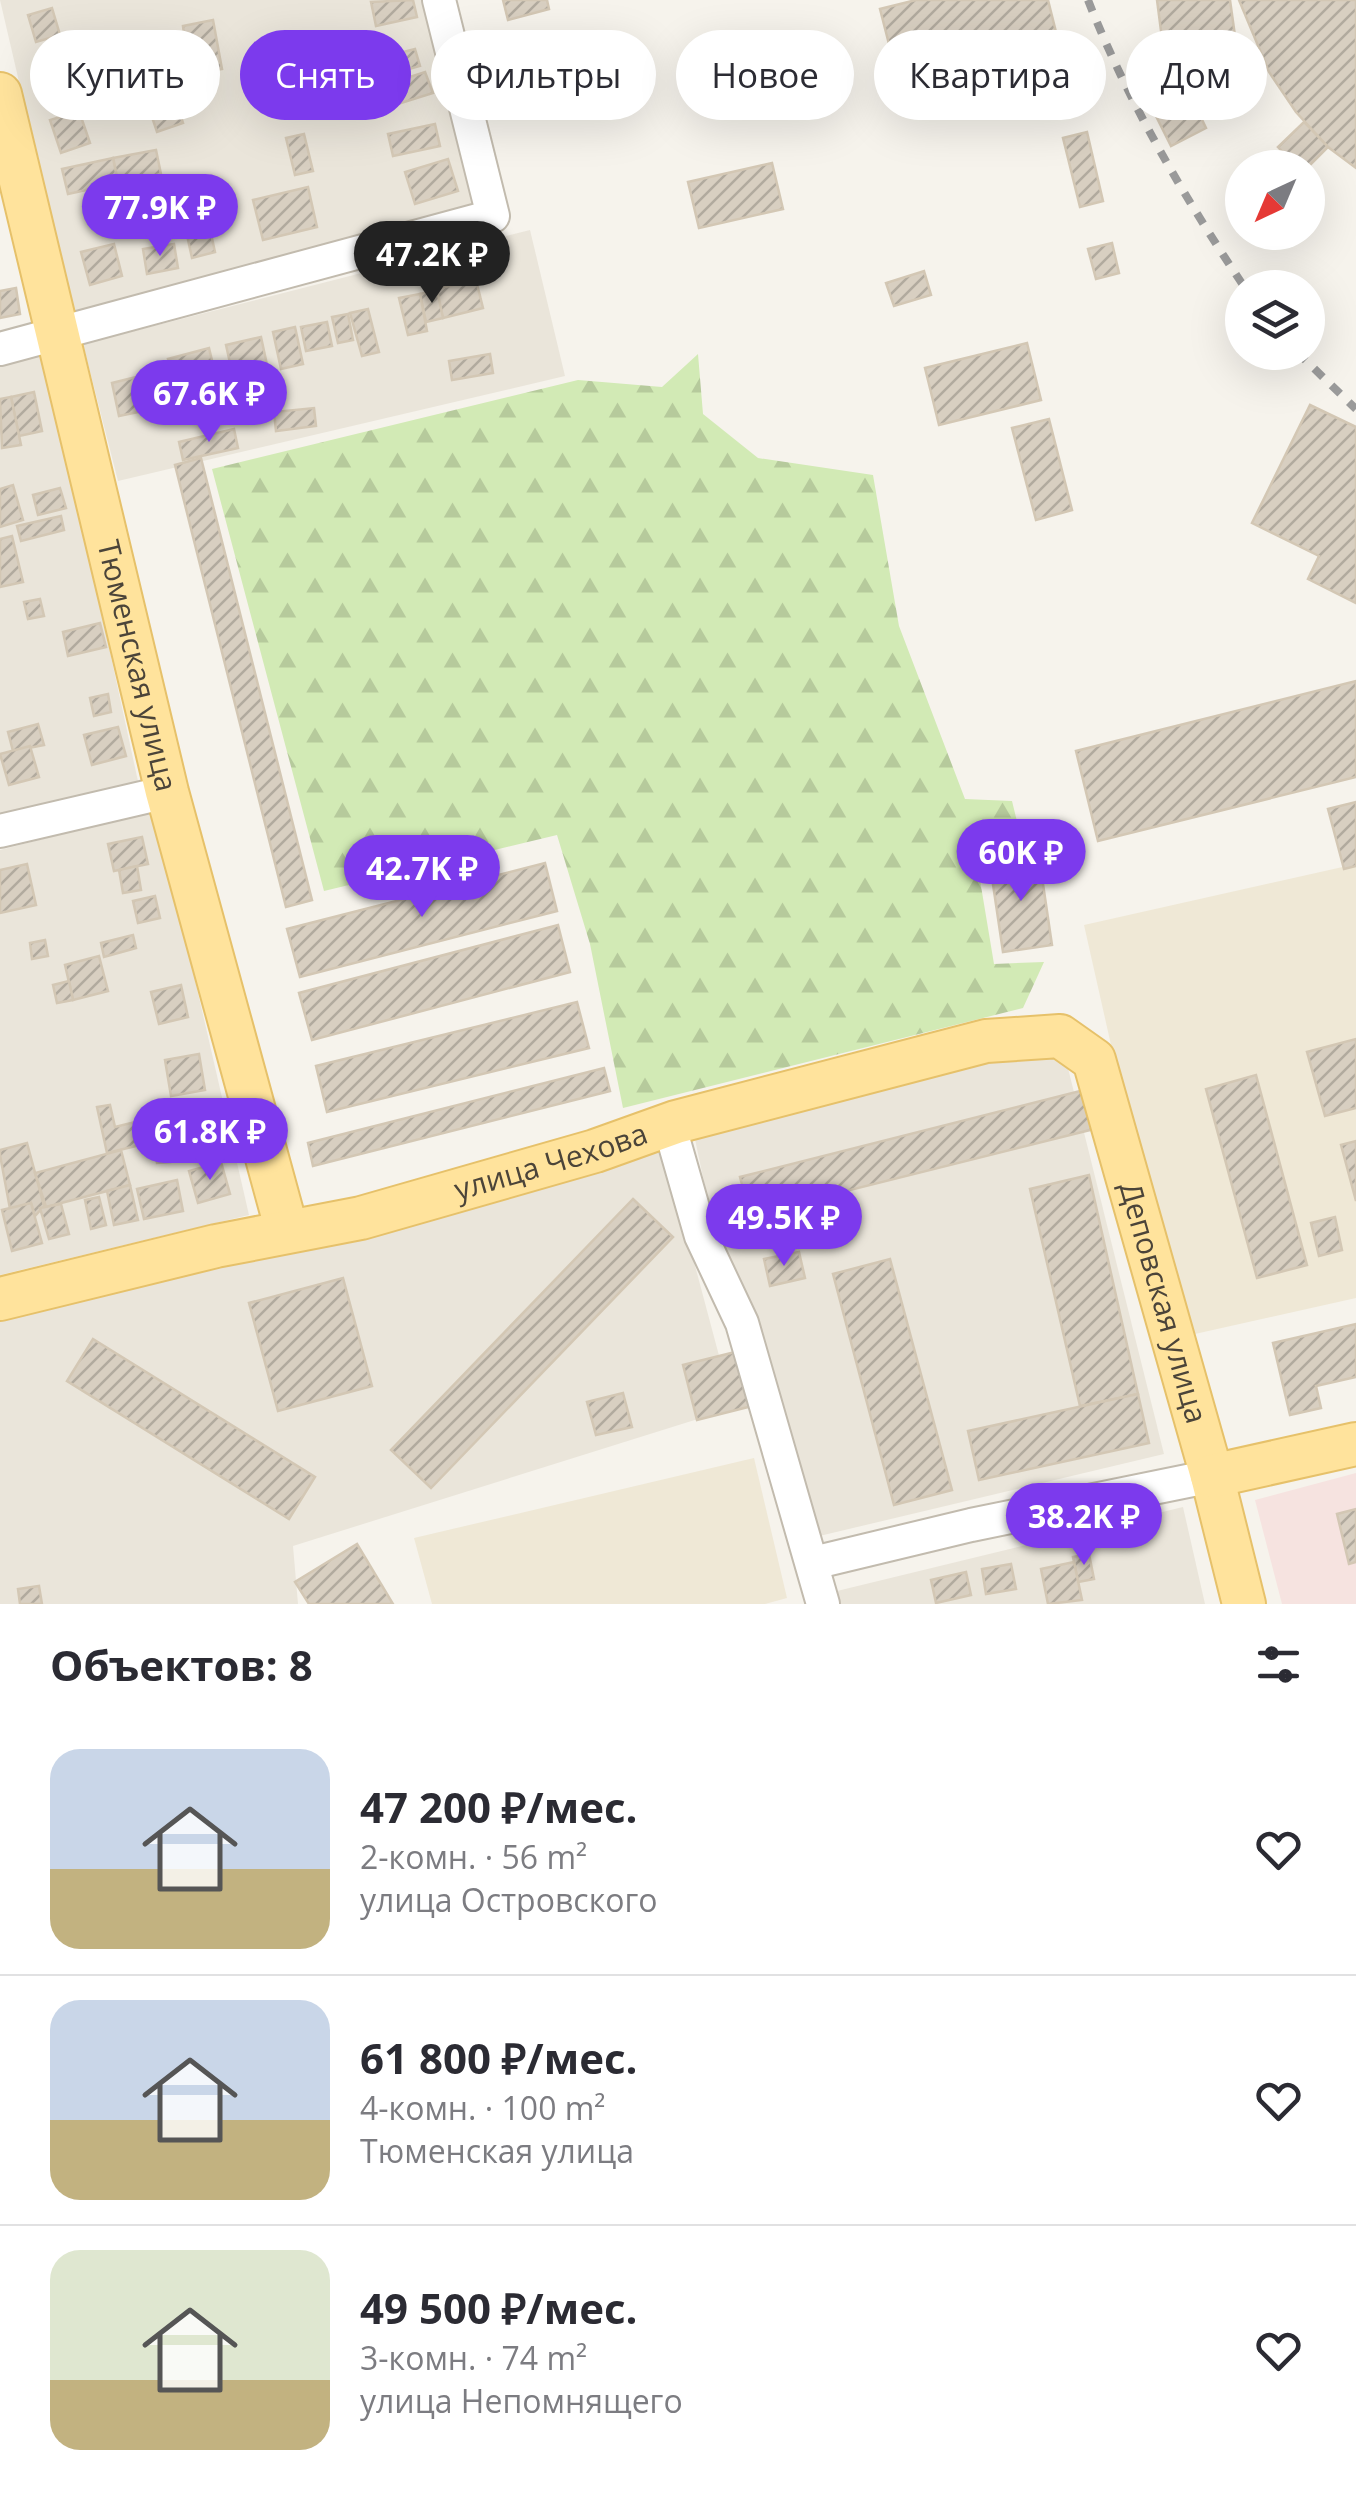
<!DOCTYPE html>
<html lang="ru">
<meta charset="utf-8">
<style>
:root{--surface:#fff;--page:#f2f2f3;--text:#2b2b33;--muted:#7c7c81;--line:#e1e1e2;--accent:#7c3aed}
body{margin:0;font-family:"Open Sans",sans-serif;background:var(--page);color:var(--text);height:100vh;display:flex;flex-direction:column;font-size:38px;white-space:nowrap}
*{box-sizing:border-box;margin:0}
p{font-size:32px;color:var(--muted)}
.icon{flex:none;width:55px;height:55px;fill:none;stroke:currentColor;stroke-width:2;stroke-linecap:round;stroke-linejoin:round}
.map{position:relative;height:1604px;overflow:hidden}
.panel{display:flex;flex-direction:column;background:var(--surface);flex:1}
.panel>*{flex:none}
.hud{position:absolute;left:30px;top:30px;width:1298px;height:90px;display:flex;gap:20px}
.needle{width:65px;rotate:224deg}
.fabs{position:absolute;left:1225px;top:150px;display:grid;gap:20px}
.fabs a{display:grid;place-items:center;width:100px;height:100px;border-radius:50%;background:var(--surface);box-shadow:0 10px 40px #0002;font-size:50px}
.price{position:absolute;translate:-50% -85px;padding:0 22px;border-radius:35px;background:var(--accent);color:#fff;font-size:32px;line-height:65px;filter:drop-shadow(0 2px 5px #0008)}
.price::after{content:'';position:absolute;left:50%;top:60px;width:30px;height:22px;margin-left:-15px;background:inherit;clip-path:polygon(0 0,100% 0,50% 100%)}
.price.on{background:#222;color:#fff}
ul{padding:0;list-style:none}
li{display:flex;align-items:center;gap:30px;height:250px;padding:0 50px}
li+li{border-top:2px solid var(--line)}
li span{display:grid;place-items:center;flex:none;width:280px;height:200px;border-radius:30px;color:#555}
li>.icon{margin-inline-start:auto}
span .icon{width:120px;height:120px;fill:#fffc;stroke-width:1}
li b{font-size:42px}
h2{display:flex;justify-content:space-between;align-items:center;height:120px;padding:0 50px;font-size:42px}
.tag{padding:0 35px;border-radius:45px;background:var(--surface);box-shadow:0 10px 40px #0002;font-size:35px;line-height:90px}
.tag.on{background:var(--accent);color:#fff}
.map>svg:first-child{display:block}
</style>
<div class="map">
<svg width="1356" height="1604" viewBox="0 0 1356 1604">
<defs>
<pattern id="forest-firs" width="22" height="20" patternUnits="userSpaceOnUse" patternTransform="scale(2.5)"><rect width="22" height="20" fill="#d2eab5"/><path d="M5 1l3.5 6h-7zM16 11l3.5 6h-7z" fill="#b6ca9c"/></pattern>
<pattern id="building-hatch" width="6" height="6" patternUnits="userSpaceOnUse" patternTransform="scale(2.5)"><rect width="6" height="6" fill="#d8cfc1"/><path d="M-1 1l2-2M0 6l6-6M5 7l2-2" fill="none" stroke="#b1aa9e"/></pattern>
</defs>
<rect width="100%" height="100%" fill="#f6f3ec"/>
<g fill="#eae5da">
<path d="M0,0H423L475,213L74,318Z"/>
<path d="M530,230L565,376L118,481L83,344Z"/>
<path d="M44,347L139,786L0,818V359Z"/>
<path d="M156,810L249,1215L0,1275V850Z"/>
<path d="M1060,1036L1164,1454L811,1538L720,1258L692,1125Z"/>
<path d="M662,1142L733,1408L293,1546L298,1604H0V1310Z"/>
<path d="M1183,1507L1205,1604H840L837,1591Z"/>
</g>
<g fill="#efe8d6">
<path d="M1356,864V1298L1177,1338L1084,925Z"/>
<path d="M754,1458L787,1598L765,1604H432L414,1538Z"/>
</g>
<path fill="#f6e3e0" d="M1356,1473V1604H1282L1255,1500Z"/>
<path fill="url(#forest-firs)" d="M698,354L703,414L758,458L873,475L899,626L965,799L1012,801L1024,850L976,856L994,964L1044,962L1023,1008L623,1108L590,944L557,835L324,891L212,469L578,380L662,387Z"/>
<g fill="url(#building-hatch)" stroke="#d3c7b4" stroke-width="2.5">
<path d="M413,0L417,17L376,26L371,2Z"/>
<path d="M503,0H547L549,9L508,20Z"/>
<path d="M916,0H1048L1061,52L901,91L880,9Z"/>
<path d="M1157,0H1230L1235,36L1163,46Z"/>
<path d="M1239,0H1356V168L1328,147L1296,112L1269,72Z"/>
<path d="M52,8L60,35L36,42L28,15Z"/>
<path d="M213,20L222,69L194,74L191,59L182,61L179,43L185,42L183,26Z"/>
<path d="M541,39L548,67L519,74L512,47Z"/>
<path d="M579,44L582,61L553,67L549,50Z"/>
<path d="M415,49L420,66L384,76L380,58Z"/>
<path d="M175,70L180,87L122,103L117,85Z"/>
<path d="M425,72L433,93L398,104L391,83Z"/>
<path d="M1182,78L1206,128L1171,146L1146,96Z"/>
<path d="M172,89L183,123L157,132L145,96Z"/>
<path d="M79,111L90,143L61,153L50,120Z"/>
<path d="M1304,122L1328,147L1307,168H1298L1278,147Z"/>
<path d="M435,124L440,146L393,156L388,134Z"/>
<path d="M1087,132L1103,201L1080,207L1063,138Z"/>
<path d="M304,134L313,171L295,175L286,138Z"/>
<path d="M156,150L161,174L118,183L113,158Z"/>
<path d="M113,158L118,183L68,194L62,169Z"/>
<path d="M448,159L458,191L415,204L405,172Z"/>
<path d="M772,163L783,209L699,228L688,182Z"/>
<path d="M308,187L317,227L263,240L253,200Z"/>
<path d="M208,220L215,252L192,258L185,226Z"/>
<path d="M1112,243L1119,273L1096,279L1088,249Z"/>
<path d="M114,244L122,276L90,285L81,252Z"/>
<path d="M174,244L178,268L147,274L143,249Z"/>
<path d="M924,271L931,295L894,306L886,283Z"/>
<path d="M476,280L483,308L443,318L436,289Z"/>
<path d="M16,288L20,314L0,318V291Z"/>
<path d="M437,290L443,318L426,322L420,294Z"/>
<path d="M420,294L427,331L408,335L399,298Z"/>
<path d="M368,309L379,352L362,356L350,313Z"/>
<path d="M348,314L353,340L338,343L332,317Z"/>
<path d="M327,322L332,346L306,351L301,327Z"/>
<path d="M295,327L303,364L281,369L273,332Z"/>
<path d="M261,337L269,374L234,381L226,345Z"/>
<path d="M1027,343L1041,400L939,425L925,368Z"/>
<path d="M209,348L217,381L177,392L168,359Z"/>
<path d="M490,354L493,373L452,380L449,361Z"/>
<path d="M136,377L143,411L119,416L112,383Z"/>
<path d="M34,392L42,431L19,436L11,397Z"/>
<path d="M11,397L21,445L2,448L0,399Z"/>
<path d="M1310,405L1356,427V603L1308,579L1319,556L1252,523Z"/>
<path d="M314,408L316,426L276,431L274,412Z"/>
<path d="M1049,419L1072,510L1036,520L1012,428Z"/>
<path d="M234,429L238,448L183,460L179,442Z"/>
<path d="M201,458L312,900L286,907L175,465Z"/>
<path d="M13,485L23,520L0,527V489Z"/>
<path d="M60,488L66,508L38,515L33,495Z"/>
<path d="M61,516L64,530L21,541L17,526Z"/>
<path d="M12,536L23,582L0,587V539Z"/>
<path d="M40,599L44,616L28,619L24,602Z"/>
<path d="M100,623L106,647L68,656L63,632Z"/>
<path d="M1356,681V777L1098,841L1076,751Z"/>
<path d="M108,694L111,712L94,716L90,698Z"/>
<path d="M38,724L44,745L13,751L8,732Z"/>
<path d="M118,727L126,756L92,765L84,735Z"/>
<path d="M30,746L39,777L9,785L0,754Z"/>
<path d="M1356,802V866L1344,869L1328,809Z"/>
<path d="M142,837L148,864L114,871L108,844Z"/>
<path d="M1039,857L1052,945L1003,952L990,864Z"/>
<path d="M545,863L557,911L300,977L287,929Z"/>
<path d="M27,864L36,905L0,913V870Z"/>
<path d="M137,866L141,890L123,893L119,870Z"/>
<path d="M155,896L160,918L138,923L133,901Z"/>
<path d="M558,925L570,972L312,1040L299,993Z"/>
<path d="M133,935L136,948L104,957L101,943Z"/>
<path d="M45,940L48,956L32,959L30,943Z"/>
<path d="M99,956L108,991L73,1000L65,965Z"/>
<path d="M69,981L73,1000L57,1003L53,985Z"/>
<path d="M181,985L188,1017L159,1024L151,992Z"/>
<path d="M577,1002L589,1048L327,1112L316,1066Z"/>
<path d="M1356,1039V1108L1325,1116L1307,1052Z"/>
<path d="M199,1054L205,1090L171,1096L165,1060Z"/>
<path d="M604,1068L610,1091L313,1166L308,1143Z"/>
<path d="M1256,1075L1307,1265L1257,1278L1206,1089Z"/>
<path d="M1084,1090L1094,1129L750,1215L740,1177Z"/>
<path d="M110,1105L115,1127L135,1122L140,1145L107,1153L97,1107Z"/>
<path d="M166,1129L170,1162L157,1163L152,1131Z"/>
<path d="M209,1135L212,1151L192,1155L189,1139Z"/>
<path d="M1356,1141V1201L1341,1145Z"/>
<path d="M27,1143L44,1206L35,1216L31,1203L10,1209L0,1155V1150Z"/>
<path d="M121,1150L130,1185L46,1207L35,1173Z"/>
<path d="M221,1162L230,1194L198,1203L189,1171Z"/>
<path d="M1089,1175L1138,1394L1080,1406L1030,1189Z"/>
<path d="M177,1180L183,1211L144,1219L137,1189Z"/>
<path d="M130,1185L138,1220L114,1225L107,1191Z"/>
<path d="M99,1197L106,1225L91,1229L85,1200Z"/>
<path d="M633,1199L673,1237L431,1488L391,1450Z"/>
<path d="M31,1203L42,1243L12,1251L2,1210Z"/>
<path d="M61,1204L69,1234L49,1239L40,1208Z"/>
<path d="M1335,1217L1342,1250L1319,1256L1311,1223Z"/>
<path d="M799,1252L805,1278L770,1286L764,1259Z"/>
<path d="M890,1259L952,1490L894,1505L833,1274Z"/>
<path d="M343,1278L372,1386L278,1411L249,1303Z"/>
<path d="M1356,1324V1377L1316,1386L1321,1408L1290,1415L1273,1343Z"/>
<path d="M93,1339L315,1477L289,1519L67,1381Z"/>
<path d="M739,1351L752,1406L697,1420L683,1365Z"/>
<path d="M623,1393L632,1427L596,1435L587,1402Z"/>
<path d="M1138,1394L1149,1443L979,1480L968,1431Z"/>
<path d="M1356,1509V1562L1349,1564L1337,1514Z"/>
<path d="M357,1544L393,1604H309L295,1582Z"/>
<path d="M1089,1554L1094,1579L1078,1582L1073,1557Z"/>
<path d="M1074,1562L1082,1600L1048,1604L1041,1569Z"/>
<path d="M1011,1564L1016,1589L986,1594L982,1569Z"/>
<path d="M966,1572L971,1595L936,1603L931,1580Z"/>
<path d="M39,1586L42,1604H20L18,1589Z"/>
</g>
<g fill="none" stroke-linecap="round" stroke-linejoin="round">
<g stroke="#c2bbae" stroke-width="36">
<g id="minor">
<path d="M0,349L493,216L439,0"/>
<path d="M0,831L167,792"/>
<path d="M676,1122L673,1138L701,1236L742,1323L823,1604"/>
<path d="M813,1563L971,1525L1212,1476"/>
</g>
</g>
<g stroke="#e6c16a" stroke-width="46">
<g id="major">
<path id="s1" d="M0,94L167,792L287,1231"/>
<path id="s2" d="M0,1299L216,1246L361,1218L595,1151L676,1122L986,1041L1060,1036L1094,1060L1212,1476L1244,1604"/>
<path d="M1212,1476L1356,1444"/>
</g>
</g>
<use href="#minor" stroke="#fff" stroke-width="32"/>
<use href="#major" stroke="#ffe39c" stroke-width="42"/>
<g stroke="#9a9a9a" stroke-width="8" stroke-dasharray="12 12" stroke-linecap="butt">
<path d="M1088,0C1128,102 1184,197 1245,288"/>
<path d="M1297,352L1356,409"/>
</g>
</g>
<g text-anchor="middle" stroke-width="10" stroke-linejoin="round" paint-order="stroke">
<g font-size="30" fill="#4b4439" stroke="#fff">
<text dy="10" stroke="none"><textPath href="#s1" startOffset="588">Тюменская улица</textPath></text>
<text dy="10" stroke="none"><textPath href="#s2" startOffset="568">улица Чехова</textPath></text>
<text dy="10" stroke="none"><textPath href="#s2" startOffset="1388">Деповская улица</textPath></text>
</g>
</g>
</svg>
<div class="fabs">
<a><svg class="needle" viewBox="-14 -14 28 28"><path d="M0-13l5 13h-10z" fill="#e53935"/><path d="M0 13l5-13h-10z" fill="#7c7c81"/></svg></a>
<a><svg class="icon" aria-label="layers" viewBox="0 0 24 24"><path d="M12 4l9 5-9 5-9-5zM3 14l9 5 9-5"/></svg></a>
</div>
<b class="price" style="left:160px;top:259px">77.9K ₽</b>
<b class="price on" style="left:432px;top:306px">47.2K ₽</b>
<b class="price" style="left:209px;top:445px">67.6K ₽</b>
<b class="price" style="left:1021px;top:904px">60K ₽</b>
<b class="price" style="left:422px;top:920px">42.7K ₽</b>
<b class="price" style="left:210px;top:1183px">61.8K ₽</b>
<b class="price" style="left:784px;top:1269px">49.5K ₽</b>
<b class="price" style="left:1084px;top:1568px">38.2K ₽</b>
<div class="hud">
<a class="tag">Купить</a>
<a class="tag on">Снять</a>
<a class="tag">Фильтры</a>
<a class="tag">Новое</a>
<a class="tag">Квартира</a>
<a class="tag">Дом</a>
</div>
</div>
<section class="panel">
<h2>Объектов: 8<svg class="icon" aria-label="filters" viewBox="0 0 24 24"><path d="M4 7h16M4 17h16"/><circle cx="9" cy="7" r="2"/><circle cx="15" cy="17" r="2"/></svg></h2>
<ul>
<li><span style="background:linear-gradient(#c9d6e8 60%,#c2b280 0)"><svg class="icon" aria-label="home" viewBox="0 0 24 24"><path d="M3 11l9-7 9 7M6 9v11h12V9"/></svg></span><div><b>47 200 ₽/мес.</b><p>2-комн. · 56 m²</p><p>улица Островского</p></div><svg class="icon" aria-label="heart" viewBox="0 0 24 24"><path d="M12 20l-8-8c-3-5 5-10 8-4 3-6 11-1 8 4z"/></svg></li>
<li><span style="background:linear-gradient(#c9d6e8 60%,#c2b280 0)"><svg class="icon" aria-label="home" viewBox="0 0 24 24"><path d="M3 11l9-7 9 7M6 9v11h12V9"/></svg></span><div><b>61 800 ₽/мес.</b><p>4-комн. · 100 m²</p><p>Тюменская улица</p></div><svg class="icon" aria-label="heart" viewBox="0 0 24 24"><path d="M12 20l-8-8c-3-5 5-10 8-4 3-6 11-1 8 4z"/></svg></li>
<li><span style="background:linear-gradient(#dfe7d0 65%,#c2b280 0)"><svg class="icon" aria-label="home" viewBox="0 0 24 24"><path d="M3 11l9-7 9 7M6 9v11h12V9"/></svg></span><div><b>49 500 ₽/мес.</b><p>3-комн. · 74 m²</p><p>улица Непомнящего</p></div><svg class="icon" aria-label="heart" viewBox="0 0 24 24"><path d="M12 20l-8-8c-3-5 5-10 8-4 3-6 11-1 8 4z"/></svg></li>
</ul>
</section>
